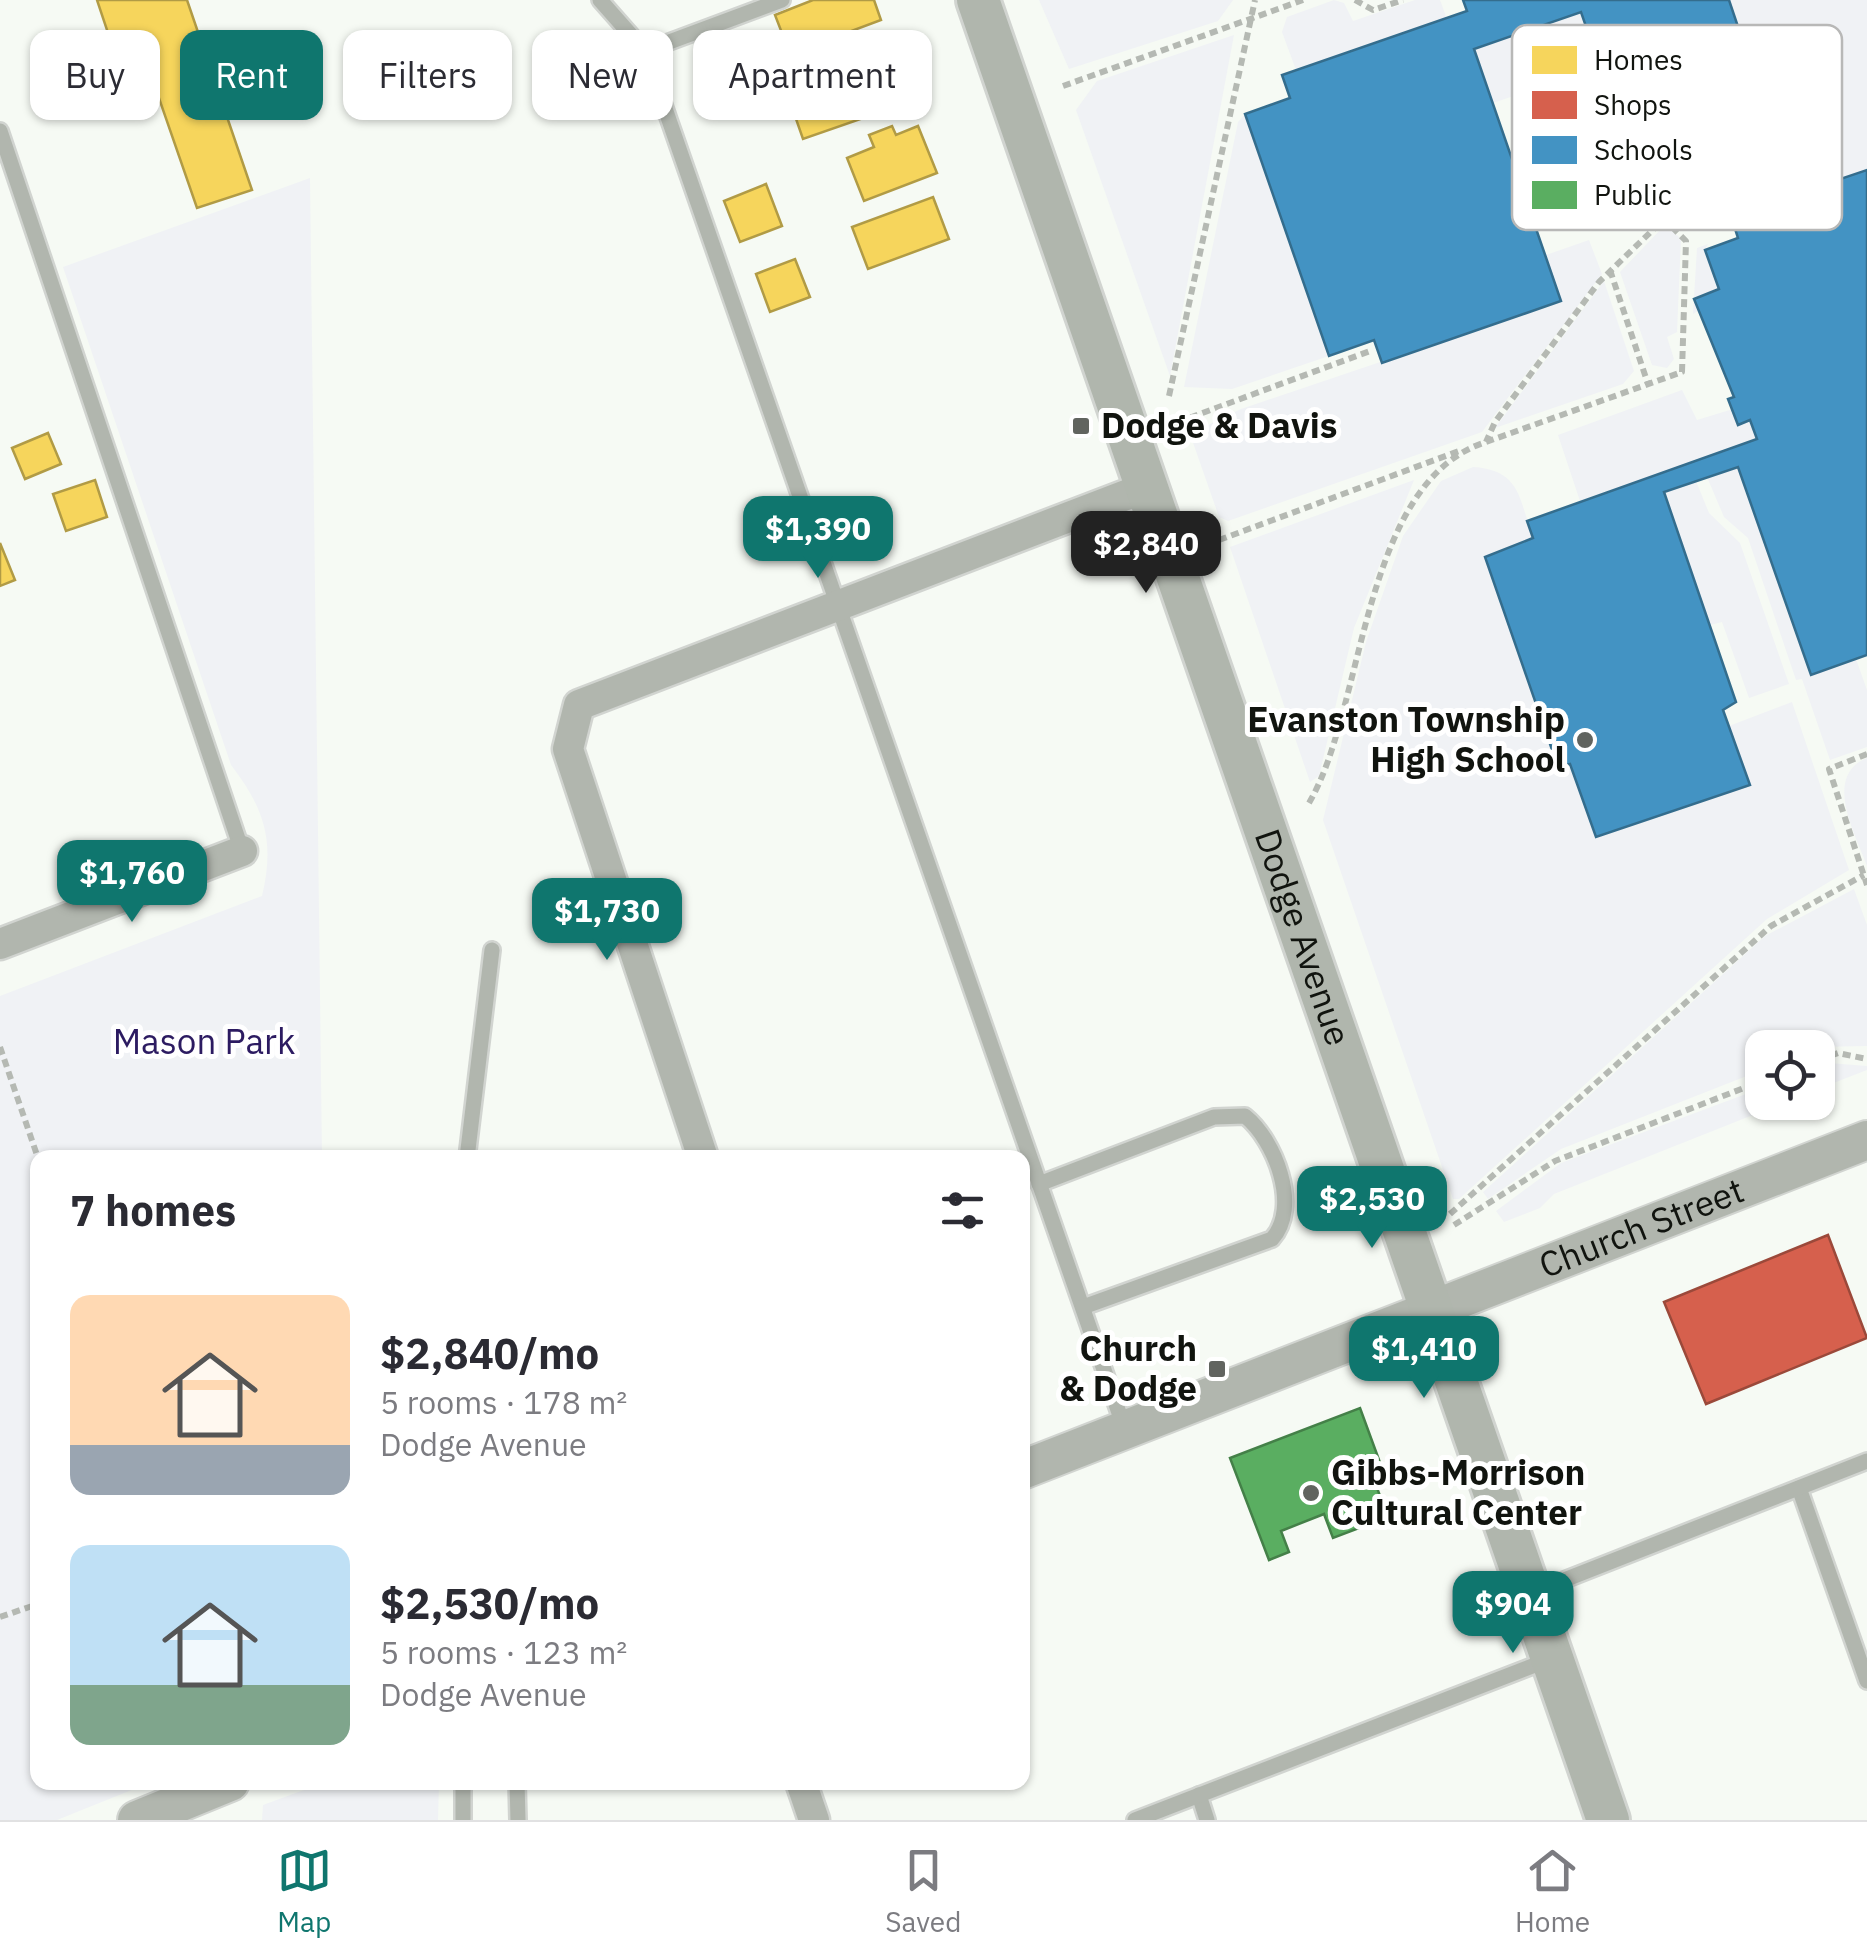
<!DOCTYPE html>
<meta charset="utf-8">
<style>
:root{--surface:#fff;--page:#f7f7f7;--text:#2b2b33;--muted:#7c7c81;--line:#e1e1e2;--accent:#0f766e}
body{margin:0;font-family:"IBM Plex Sans",sans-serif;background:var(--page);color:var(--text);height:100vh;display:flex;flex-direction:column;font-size:38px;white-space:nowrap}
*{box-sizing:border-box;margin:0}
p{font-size:32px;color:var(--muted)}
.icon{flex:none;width:55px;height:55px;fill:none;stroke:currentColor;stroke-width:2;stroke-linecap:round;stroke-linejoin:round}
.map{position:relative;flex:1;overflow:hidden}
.details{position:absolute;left:30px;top:1150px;width:1000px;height:640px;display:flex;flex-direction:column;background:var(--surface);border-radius:20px;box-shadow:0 2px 8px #0004}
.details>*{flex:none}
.hud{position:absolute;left:30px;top:30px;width:1000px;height:90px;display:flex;gap:20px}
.buttons{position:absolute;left:1745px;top:1030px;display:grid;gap:20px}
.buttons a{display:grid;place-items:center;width:90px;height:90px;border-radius:20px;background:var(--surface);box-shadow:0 2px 8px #0004;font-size:50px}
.price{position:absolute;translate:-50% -85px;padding:0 22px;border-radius:20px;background:var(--accent);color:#fff;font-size:32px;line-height:65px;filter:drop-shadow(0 2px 5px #0008)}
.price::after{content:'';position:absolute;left:50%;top:60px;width:30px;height:22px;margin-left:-15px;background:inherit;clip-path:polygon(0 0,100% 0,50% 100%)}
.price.current{background:#222;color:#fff}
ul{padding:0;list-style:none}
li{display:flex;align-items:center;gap:30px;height:250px;padding:0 40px}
li span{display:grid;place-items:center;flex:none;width:280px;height:200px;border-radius:20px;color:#555}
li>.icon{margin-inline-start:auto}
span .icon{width:120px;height:120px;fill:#fffc;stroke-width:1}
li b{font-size:42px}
h2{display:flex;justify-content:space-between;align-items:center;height:120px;padding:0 40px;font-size:42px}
.pill{padding:0 35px;border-radius:20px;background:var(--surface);box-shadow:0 2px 8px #0004;font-size:35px;line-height:90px}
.pill.current{background:var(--accent);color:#fff}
.dock{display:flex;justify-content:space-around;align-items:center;height:140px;border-top:2px solid var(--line);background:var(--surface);font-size:28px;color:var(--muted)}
.dock a{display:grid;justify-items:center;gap:5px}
.dock .current{color:var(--accent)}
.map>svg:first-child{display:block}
</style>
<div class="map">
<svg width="1867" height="1820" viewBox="0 0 1867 1820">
<rect width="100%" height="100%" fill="#f6faf4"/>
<g fill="#f0f2f5">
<path d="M1039,0H1233L1218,21L1069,69Z"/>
<path d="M1334,0L1344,3L1353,21L1415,0H1440L1447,19L1296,70L1282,32L1287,17Z"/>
<path d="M1729,0H1867V170L1731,216L1715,171L1754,157L1738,110L1763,101Z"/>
<path d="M1581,12L1607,86L1576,97H1555L1543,86L1493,103L1474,49Z"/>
<path d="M1234,35L1170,376L1076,110L1097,81Z"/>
<path d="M1245,114L1329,356L1232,389L1184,387L1238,122Z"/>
<path d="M310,178L322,1157L38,1158V1782L149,1783L57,1820H0V996L262,896C275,842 265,809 231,765L63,267Z"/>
<path d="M1666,224L1681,239L1677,332L1667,337L1674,359L1667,368L1652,365L1620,272Z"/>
<path d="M1589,240L1602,274L1482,432L1228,521L1219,517L1190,434L1241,409L1561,301L1546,255Z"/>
<path d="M1708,244L1705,250L1719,289L1694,299L1698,311L1693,314L1697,248Z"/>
<path d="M1604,281L1634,371L1623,384L1495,428Z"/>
<path d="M1682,390L1697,420L1733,409L1738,425L1750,420L1757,439L1580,501L1558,435Z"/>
<path d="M1473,467C1521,470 1519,499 1533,538L1486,558L1557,767L1570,764L1596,837L1749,785L1729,726L1792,702L1849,870L1767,919L1459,1199H1453L1323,820L1366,642L1403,536L1441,481Z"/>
<path d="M1738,467L1811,675L1856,659L1867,690V747L1830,760L1802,679L1796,680L1748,538L1724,517L1707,477Z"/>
<path d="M1414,480L1354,628L1319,776L1310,782L1230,547Z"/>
<path d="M1696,481L1709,513L1740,543L1789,684L1749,698L1722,622L1710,625L1664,492Z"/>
<path d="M1867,758V866C1856,835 1822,776 1867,758Z"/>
<path d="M1854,889L1867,925V1046L1762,1048V1070L1561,1149L1488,1199L1483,1192L1765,936Z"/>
<path d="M1829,1063L1867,1066V1070L1818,1089V1067Z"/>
<path d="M1762,1088V1102L1783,1103L1554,1194L1540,1208L1504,1222L1496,1211L1561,1163Z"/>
<path d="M323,1783H439L438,1820H262L263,1805Z"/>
</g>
<g fill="#f6d55c" stroke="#b19b45" stroke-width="2.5">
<path d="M97,0H187L252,190L197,208L151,75L125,84Z"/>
<path d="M813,0H874L881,20L790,54L775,15Z"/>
<path d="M906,54L921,98L803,139L788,96Z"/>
<path d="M892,126L896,135L918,126L937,173L864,201L847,158L874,147L869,135Z"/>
<path d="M766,184L782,226L740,242L724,201Z"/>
<path d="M933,197L949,239L868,269L852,227Z"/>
<path d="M795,259L810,297L770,312L756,274Z"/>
<path d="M48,433L61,464L25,479L12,448Z"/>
<path d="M95,480L107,517L66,531L53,494Z"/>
<path d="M0,543L15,580L0,586Z"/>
</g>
<path fill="#d6604d" stroke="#9b493a" stroke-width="2.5" d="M1828,1235L1867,1338L1706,1404L1664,1302Z"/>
<g fill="#4393c3" stroke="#346d8d" stroke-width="2.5">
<path d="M1463,0H1729L1763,101L1738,110L1754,157L1644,194L1581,12L1474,49L1561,301L1382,363L1374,340L1329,356L1245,114L1290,98L1282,75L1467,11Z"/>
<path d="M1867,170V655L1811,675L1738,467L1664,492L1736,702L1723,710L1750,785L1596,837L1570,764L1558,767L1485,557L1533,538L1527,521L1757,439L1750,420L1738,425L1728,399L1734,397L1694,299L1719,289L1705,250L1738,238L1731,216Z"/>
</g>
<path fill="#5aae61" stroke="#448048" stroke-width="2.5" d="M1360,1408L1382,1468L1371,1472L1388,1517L1333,1538L1324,1514L1281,1531L1289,1552L1269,1560L1230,1458Z"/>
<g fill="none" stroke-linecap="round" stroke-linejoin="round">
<g stroke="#d1d4d0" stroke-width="20">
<g id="service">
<path d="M600,0L645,51L1125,1430"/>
<path d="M645,51L782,0"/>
<path d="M0,131L242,851"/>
<path d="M467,1158L492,950"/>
<path d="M1039,1184L1214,1117L1245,1116C1275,1140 1301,1207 1272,1239L1083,1307"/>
<path d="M1799,1488L1867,1681"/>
<path d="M1531,1593L1867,1461"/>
<path d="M463,1782V1820"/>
<path d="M517,1782L518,1820"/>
<path d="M1199,1795L1207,1820"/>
<path d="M1135,1820L1548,1660"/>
</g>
</g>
<g stroke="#d1d4d0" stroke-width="35">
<g id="minor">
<path d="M0,944L242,851"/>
<path d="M703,1158L568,749L579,705L1147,487"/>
<path d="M801,1782L814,1820"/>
</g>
</g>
<g stroke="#d1d4d0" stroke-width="42">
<g id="tertiary">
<path id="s1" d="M1022,1470L1867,1140"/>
<path d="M137,1820L230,1782"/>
</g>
</g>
<g stroke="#d1d4d0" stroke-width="48">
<g id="secondary">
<path id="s2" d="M978,0L1608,1820"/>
</g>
</g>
<g stroke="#b5b9b3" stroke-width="6" stroke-dasharray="8 5" stroke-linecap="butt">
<path d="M1355,0L1373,10L1403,0"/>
<path d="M1063,86L1303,0"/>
<path d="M1610,270L1648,384"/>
<path d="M1169,396L1255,0"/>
<path d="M1178,422L1370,351"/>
<path d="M1219,540L1459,451"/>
<path d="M1867,754L1829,769L1867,885"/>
<path d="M1309,803C1366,706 1361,482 1486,442L1682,372L1686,241L1664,219L1599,282L1495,422L1486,442"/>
<path d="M0,1047L38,1158"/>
<path d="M1818,1060L1838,1053L1867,1059"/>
<path d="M1450,1214L1771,926L1864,875"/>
<path d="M1454,1225L1555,1161L1762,1081"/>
<path d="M0,1617L38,1604"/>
</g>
<use href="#service" stroke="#b1b6ae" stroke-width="15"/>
<use href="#minor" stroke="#b1b6ae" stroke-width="30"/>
<use href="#tertiary" stroke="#b1b6ae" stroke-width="38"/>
<use href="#secondary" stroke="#b0b6ad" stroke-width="42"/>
</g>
<g fill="#61645f" stroke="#fff" stroke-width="4">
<rect x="1071" y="416" width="20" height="20" rx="5"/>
<circle cx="1585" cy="740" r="10"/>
<rect x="1207" y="1359" width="20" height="20" rx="5"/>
<circle cx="1311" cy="1493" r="10"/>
</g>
<g text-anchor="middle" stroke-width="10" stroke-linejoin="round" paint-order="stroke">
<g font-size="35" font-weight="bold" fill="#11140f" stroke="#fff" text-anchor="start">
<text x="1101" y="438">Dodge &amp; Davis</text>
<text x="1565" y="732" text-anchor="end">Evanston Township<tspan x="1565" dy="40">High School</tspan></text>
<text x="1197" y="1361" text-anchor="end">Church<tspan x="1197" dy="40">&amp; Dodge</tspan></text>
<text x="1331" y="1485">Gibbs-Morrison<tspan x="1331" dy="40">Cultural Center</tspan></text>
</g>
<g font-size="35" fill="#11140f" stroke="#fff">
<text dy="12" stroke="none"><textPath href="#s2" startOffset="992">Dodge Avenue</textPath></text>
<text dy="12" stroke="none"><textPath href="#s1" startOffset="665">Church Street</textPath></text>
</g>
<g font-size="35" fill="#2c1b61" stroke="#fff">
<text x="204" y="1054">Mason Park</text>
</g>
</g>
<rect x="1512" y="25" width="330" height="205" rx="15" fill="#fff" stroke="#b8b8b7" stroke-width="2.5"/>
<rect x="1532" y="46" width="45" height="28" fill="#f6d55c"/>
<rect x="1532" y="91" width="45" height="28" fill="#d6604d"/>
<rect x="1532" y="136" width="45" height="28" fill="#4393c3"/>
<rect x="1532" y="181" width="45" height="28" fill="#5aae61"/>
<g font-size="28" fill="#11140f">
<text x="1594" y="70">Homes</text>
<text x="1594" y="115">Shops</text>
<text x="1594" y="160">Schools</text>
<text x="1594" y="205">Public</text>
</g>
</svg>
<div class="buttons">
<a><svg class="icon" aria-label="locate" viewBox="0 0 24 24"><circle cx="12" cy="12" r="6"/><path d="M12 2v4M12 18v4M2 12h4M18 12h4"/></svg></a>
</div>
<b class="price" style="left:818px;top:581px">$1,390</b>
<b class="price current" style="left:1146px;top:596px">$2,840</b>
<b class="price" style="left:132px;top:925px">$1,760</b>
<b class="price" style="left:607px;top:963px">$1,730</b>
<b class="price" style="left:1372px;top:1251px">$2,530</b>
<b class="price" style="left:1424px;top:1401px">$1,410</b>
<b class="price" style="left:1513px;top:1656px">$904</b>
<div class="hud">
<a class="pill">Buy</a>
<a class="pill current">Rent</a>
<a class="pill">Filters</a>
<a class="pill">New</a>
<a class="pill">Apartment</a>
</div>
<section class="details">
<h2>7 homes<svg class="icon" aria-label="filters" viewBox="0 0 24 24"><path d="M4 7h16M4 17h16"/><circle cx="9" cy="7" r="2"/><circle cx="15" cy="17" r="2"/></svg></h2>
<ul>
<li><span style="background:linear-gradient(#ffd9b3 75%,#9aa5b1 0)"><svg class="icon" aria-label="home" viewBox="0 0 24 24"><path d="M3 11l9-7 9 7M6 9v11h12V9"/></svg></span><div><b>$2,840/mo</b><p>5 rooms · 178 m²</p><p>Dodge Avenue</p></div></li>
<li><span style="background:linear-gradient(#bfe0f5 70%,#7fa58c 0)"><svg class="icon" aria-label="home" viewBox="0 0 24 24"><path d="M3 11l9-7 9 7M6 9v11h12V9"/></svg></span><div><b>$2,530/mo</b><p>5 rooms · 123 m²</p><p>Dodge Avenue</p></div></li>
</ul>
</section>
</div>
<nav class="dock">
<a class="current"><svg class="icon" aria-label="map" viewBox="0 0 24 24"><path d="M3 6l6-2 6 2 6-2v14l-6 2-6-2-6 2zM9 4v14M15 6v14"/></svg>Map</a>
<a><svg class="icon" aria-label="saved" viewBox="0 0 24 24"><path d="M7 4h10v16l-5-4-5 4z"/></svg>Saved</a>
<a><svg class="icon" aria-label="home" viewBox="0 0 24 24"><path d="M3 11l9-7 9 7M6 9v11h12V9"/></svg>Home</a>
</nav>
